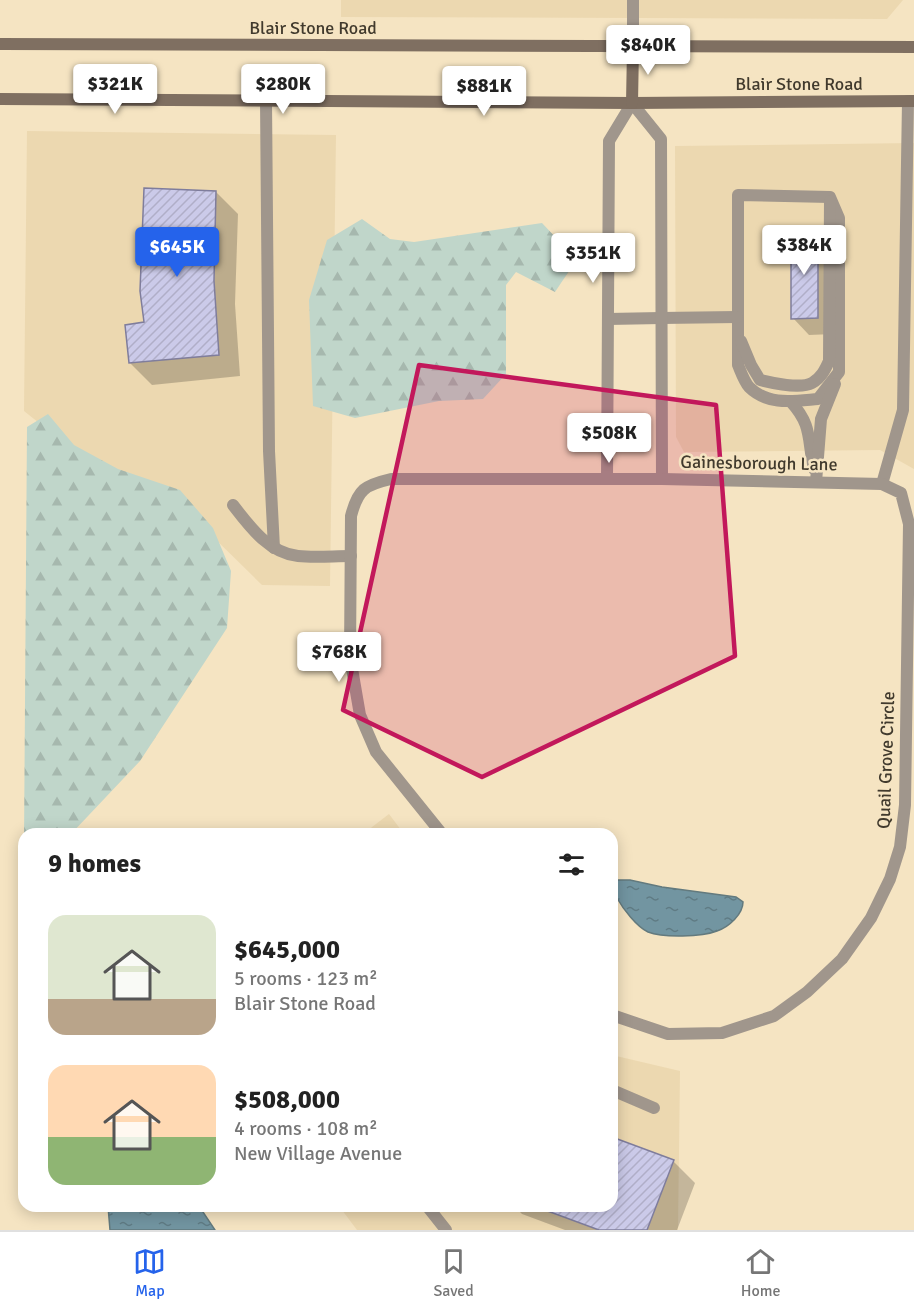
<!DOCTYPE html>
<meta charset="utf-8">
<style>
:root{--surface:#fff;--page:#f6f6f6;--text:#222;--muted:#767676;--line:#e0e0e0;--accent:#2563eb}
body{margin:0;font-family:Signika,sans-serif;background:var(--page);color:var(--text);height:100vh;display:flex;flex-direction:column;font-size:22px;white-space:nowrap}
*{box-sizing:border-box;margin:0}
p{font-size:20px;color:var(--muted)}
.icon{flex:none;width:33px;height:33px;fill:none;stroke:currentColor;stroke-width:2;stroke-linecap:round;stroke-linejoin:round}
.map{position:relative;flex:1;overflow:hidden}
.panel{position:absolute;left:18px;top:828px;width:600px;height:384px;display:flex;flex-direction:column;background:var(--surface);border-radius:18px;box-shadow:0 3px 15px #0003}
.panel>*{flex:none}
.price{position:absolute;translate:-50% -51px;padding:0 14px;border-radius:6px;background:#fff;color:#222;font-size:20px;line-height:39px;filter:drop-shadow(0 2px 3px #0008)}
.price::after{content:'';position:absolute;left:50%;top:36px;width:18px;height:14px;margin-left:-9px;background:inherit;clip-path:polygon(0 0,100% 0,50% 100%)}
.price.on{background:var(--accent);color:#fff}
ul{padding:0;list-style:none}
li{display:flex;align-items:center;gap:18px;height:150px;padding:0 30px}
li span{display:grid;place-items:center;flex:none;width:168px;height:120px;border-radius:18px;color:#555}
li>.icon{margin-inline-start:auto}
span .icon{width:72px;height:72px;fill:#fffc;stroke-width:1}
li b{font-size:26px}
h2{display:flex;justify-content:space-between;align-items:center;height:72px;padding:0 30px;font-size:26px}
.tabs{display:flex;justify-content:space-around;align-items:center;height:84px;border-top:2px solid var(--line);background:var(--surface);font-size:16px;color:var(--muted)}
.tabs a{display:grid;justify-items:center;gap:3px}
.tabs .on{color:var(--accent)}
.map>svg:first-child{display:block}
</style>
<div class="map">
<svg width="914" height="1230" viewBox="0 0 914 1230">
<defs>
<pattern id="forest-firs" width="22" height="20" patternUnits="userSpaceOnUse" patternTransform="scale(1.5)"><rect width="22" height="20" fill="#c0d6ca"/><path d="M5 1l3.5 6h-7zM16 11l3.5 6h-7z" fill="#a6b8ae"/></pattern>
<pattern id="water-ripples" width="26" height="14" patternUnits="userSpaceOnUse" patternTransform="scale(1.5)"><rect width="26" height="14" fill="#7295a1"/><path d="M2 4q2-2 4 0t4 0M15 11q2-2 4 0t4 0" fill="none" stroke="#5f7b84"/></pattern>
<pattern id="building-hatch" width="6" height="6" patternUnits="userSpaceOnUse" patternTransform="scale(1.5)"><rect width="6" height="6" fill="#cbcae9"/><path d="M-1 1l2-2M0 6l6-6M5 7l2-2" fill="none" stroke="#b0aec8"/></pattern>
</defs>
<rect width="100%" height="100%" fill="#f5e4c2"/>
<g fill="#ecd8b0">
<path d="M341,0H903L887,19L341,17Z"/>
<path d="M27,131L336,135L330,586L262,585L160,485L98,470L24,411Z"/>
<path d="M914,143V469L880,450L684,452L676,437L675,146Z"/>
<path d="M389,814L404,834H363Z"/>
<path d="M612,1055L680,1071L678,1230H357L339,1206H612Z"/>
</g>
<g fill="url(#forest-firs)">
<path d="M362,219L390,239L414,242L542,223L560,242L569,271L555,292L516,272L506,285V374L483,399L439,401L355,418L313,406L309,300L327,240Z"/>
<path d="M48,414L74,445L118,469L180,490L213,528L231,571L227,628L140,761L71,834H24V845V843L27,427Z"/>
</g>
<g fill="url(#water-ripples)" stroke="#637a7e" stroke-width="1.5">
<path d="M618,880H630L662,887L736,897L743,902C743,914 729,927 717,931C702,937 663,938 648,932C637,927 623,909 617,898C614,894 614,889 613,885Z"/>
<path d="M108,1206H199L215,1230H110Z"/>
</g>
<g fill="#0003">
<path d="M216,192L238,214L235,304L240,376L152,385L130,363L146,324Z"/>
<path d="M817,236L834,252V334L809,335L793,318Z"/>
<path d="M612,1138L673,1161L695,1183L677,1230H565L522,1214L514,1206H612Z"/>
</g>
<g fill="url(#building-hatch)" stroke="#7f7d9c" stroke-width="1.5">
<path d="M144,188L216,191L214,281L219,355L129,363L125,325L144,322L140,291Z"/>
<path d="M818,234V318L791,319V235Z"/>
<path d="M612,1137L674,1160L647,1230H599L534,1206H612Z"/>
</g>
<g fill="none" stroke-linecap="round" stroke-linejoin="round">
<g stroke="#a0968c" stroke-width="12">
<path d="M633,48V0"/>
<path d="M266,100L269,451L274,548"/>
<path d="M738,195L830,197L839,218V372L818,399C794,401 768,406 749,387C744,381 741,372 738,365Z"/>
<path d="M661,318L737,317"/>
<path d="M741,341L751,365L760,380C772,383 801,389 812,383C821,378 825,370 829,361L830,201"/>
<path d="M791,402C813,426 807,440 814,469"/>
<path d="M816,482L821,419L835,384"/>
<path d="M882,484L903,410L908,101"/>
<path d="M233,505C250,527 269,553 298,556C315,558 333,556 351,556"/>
<path d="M612,1090L654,1108"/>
<path d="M427,1206L446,1230"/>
</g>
<g stroke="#a0968c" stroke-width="12">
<path d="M608,319L661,318"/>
<path d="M607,479L609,141L632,103L661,139L662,479"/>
<path d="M442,834L376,752L360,715L350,657L351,516C358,489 365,485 391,479H662L882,484L901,493L909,524L905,805L900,847L890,879L871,918L842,959L807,992L774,1016L722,1033L668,1034L612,1015"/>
</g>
<g stroke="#7f6f61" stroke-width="12">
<path d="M0,44L914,47"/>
<path d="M0,99L632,103L914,101"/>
<path d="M632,103L633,48"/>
</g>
</g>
<path fill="#c2185b" fill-opacity="0.2" stroke="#c2185b" stroke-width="4.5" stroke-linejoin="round" d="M419,365L716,405L735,656L482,777L343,710Z"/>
<g text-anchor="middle" stroke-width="5" stroke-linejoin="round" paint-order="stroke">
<g font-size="18" fill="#413a2d" stroke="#f5e4c2">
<text x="313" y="34">Blair Stone Road</text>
<text x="799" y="90">Blair Stone Road</text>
<text transform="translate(759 463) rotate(1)" y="6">Gainesborough Lane</text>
<text transform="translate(886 760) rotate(-88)" y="6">Quail Grove Circle</text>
</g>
</g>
</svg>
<b class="price" style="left:648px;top:76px">$840K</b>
<b class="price" style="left:115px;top:115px">$321K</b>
<b class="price" style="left:283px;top:115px">$280K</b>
<b class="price" style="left:484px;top:117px">$881K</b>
<b class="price" style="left:804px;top:276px">$384K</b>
<b class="price on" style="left:177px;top:278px">$645K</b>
<b class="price" style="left:593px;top:284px">$351K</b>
<b class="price" style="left:609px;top:464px">$508K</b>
<b class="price" style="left:339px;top:683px">$768K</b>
<section class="panel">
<h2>9 homes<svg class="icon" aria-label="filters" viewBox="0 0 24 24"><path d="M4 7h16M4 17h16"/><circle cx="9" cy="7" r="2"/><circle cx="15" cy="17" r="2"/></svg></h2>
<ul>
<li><span style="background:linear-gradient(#dfe7d0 70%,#b9a48a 0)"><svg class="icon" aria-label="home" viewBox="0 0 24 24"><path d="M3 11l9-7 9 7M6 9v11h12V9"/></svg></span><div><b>$645,000</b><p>5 rooms · 123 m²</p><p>Blair Stone Road</p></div></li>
<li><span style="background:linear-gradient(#ffd9b3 60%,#8fb573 0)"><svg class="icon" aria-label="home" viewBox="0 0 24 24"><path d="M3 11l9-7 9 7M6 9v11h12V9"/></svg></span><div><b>$508,000</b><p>4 rooms · 108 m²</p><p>New Village Avenue</p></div></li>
</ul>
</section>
</div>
<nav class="tabs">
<a class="on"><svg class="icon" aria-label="map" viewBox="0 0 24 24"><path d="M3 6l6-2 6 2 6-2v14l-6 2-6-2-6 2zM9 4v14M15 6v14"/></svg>Map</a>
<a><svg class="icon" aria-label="saved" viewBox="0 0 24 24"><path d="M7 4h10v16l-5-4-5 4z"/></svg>Saved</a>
<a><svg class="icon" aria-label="home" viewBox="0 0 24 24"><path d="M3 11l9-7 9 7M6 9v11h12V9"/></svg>Home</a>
</nav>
